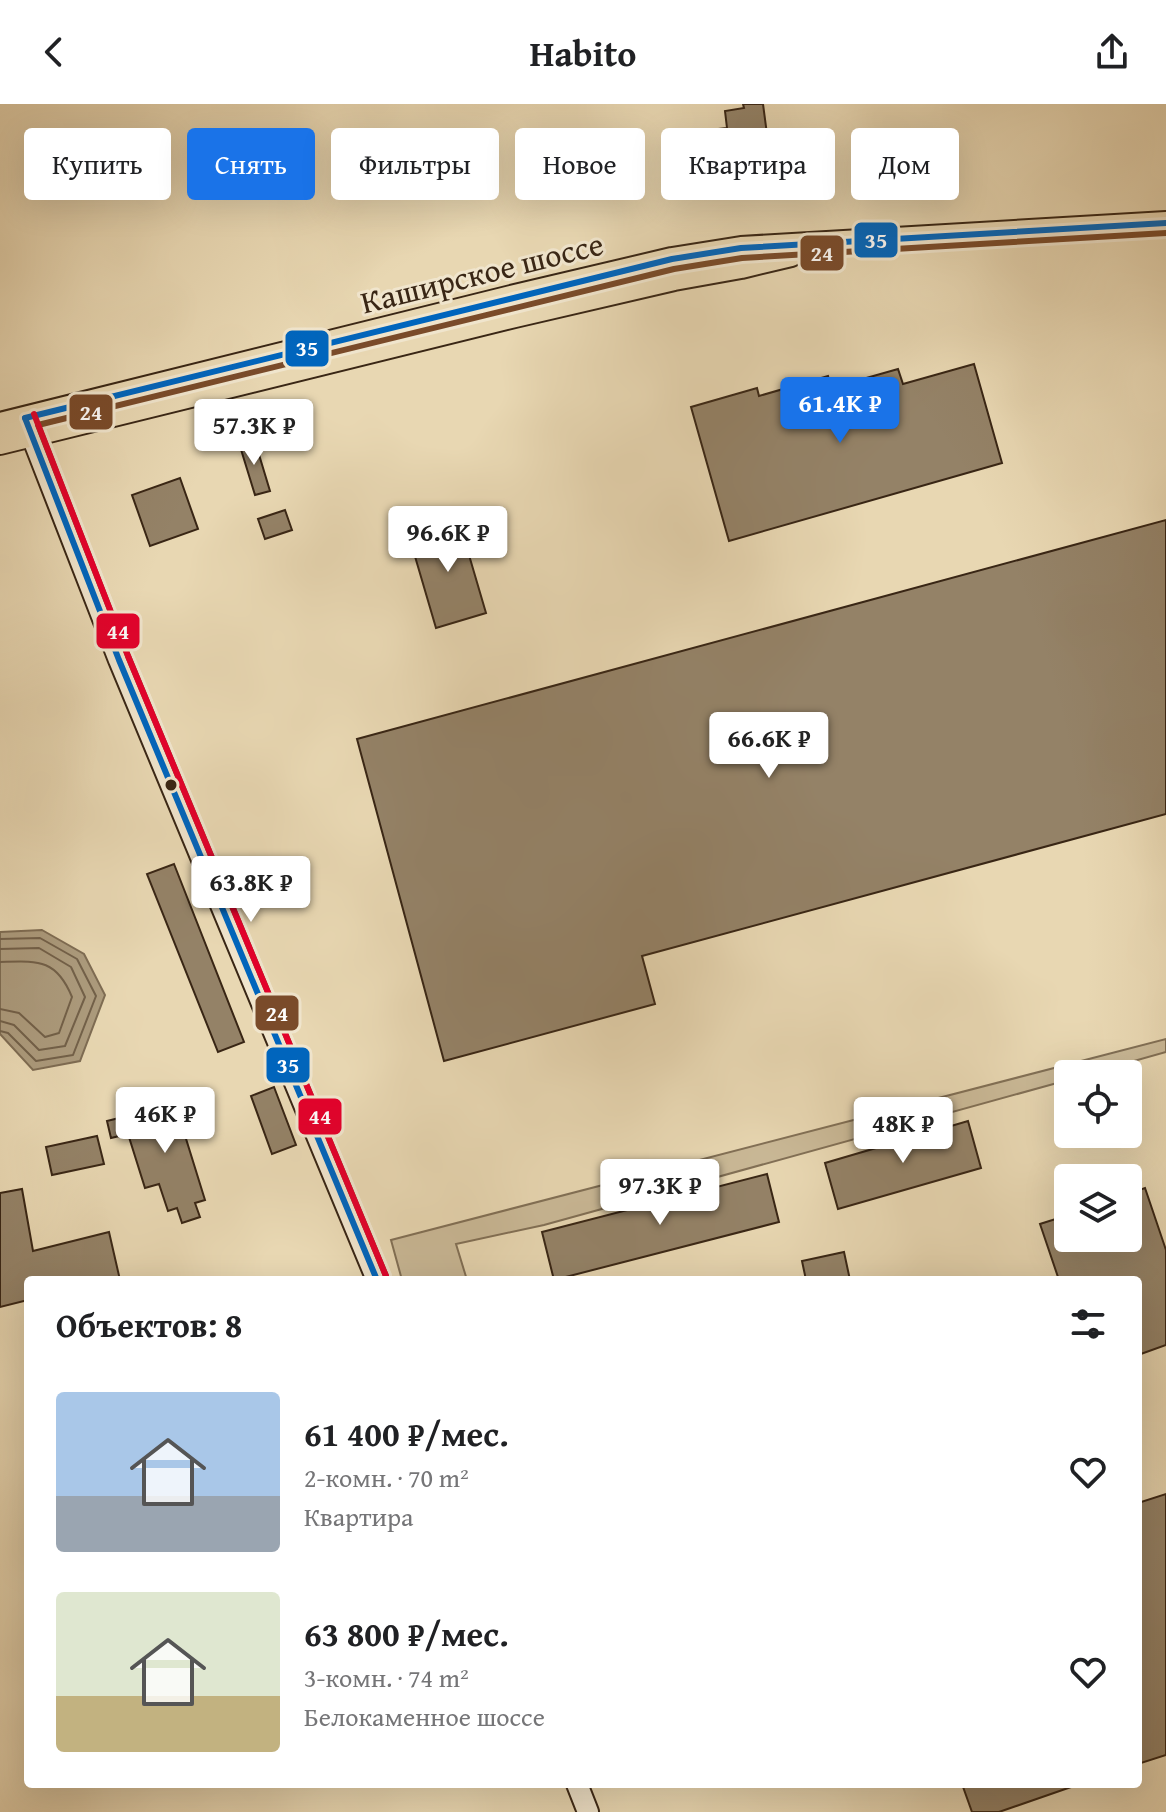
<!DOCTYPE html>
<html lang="ru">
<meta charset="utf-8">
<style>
:root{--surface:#fff;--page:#f6f6f6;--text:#202124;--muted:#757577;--accent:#1a73e8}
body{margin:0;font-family:"Gentium Book Plus",serif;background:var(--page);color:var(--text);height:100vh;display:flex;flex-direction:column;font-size:30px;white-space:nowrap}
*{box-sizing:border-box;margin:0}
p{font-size:26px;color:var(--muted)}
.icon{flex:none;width:44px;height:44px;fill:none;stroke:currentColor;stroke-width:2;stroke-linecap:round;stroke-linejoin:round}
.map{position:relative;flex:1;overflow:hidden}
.side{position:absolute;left:24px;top:1172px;width:1118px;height:512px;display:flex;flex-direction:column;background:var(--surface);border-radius:8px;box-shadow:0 8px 32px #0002}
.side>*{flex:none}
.banner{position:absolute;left:24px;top:24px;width:1118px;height:72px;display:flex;gap:16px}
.fabs{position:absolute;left:1054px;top:956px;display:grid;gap:16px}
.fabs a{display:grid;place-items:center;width:88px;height:88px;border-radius:8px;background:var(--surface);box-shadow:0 8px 32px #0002;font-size:40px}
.price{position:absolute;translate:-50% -68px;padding:0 18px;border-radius:8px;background:#fff;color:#222;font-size:26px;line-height:52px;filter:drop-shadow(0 2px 4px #0008)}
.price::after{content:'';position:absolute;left:50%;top:48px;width:24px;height:18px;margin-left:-12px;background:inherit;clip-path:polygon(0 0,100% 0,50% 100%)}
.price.selected{background:var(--accent);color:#fff}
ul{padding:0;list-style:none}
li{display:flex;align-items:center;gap:24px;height:200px;padding:0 32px}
li span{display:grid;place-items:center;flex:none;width:224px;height:160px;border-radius:8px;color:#555}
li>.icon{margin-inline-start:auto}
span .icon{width:96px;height:96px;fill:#fffc;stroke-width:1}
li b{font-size:34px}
h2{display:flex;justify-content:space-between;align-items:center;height:96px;padding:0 32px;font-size:34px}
.pill{padding:0 28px;border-radius:8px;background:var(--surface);box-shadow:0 8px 32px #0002;font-size:28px;line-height:72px}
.pill.selected{background:var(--accent);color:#fff}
header{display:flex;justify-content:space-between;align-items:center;height:104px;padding:0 32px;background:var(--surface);font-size:36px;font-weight:700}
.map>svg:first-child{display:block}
</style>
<header><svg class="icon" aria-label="back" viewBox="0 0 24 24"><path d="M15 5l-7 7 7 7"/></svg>Habito<svg class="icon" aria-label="share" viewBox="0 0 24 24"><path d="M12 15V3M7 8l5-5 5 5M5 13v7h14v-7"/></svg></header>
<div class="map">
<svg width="1166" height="1708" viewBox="0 0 1166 1708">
<rect width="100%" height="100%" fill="#e8d7b2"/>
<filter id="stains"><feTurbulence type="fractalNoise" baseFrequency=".0025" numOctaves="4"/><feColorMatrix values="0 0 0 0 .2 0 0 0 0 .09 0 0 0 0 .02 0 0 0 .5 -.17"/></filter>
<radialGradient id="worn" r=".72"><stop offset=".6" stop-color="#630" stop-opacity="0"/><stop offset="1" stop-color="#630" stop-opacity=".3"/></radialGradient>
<path fill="#cab997" stroke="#827056" stroke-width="2" d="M1166,935V948L1088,970H1068V976L544,1121L456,1140L467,1176H402L391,1136Z"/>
<path fill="#ac9b7d" stroke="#7e6c53" stroke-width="2" d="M42,826L84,850L105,891L80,957L33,966L0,930V828Z"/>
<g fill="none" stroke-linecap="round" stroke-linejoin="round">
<g stroke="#726049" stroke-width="2">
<path d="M0,835L40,834L77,855L96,892L73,951L36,957L8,929L0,927"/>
<path d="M0,845L39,844L71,863L85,893L65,942L39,946L14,921L0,917"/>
<path d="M0,858C37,857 56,854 72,893L59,929L45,933L19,909L0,905"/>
</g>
</g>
<g fill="#948267" stroke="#392615" stroke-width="2">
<path d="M743,0H763L772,68L672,79L666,31L727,24L725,7L744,4Z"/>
<path d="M974,260L1002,359L729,437L691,303L757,284L759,292L828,272L831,284L898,265L903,280Z"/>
<path d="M254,334L270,387L255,391L239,339Z"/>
<path d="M180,374L198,425L150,442L132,391Z"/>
<path d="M285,406L292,426L265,435L258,415Z"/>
<path d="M1166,416V710L642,852L655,900L444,957L357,635Z"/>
<path d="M459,417L486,509L436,524L409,432Z"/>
<path d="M174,760L244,938L218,948L147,770Z"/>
<path d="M274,983L296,1041L272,1050L251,992Z"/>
<path d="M189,996L196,1020L183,1025L205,1096L195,1099L200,1113L182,1119L177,1104L168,1107L159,1080L145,1084L128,1030L111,1034L107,1017L123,1013L124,1017Z"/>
<path d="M968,1017L981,1064L838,1105L825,1059Z"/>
<path d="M97,1032L104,1060L52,1071L46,1043Z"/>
<path d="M767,1070L779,1118L554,1176L542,1128Z"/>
<path d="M1145,1084L1166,1146V1241L1138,1251V1176H1059L1040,1120L1068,1111V1134H1128V1090Z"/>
<path d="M22,1085L33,1147L109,1128L120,1176H28V1196L0,1203V1089Z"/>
<path d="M844,1148L850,1176H806L802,1157Z"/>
<path d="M1166,1390V1651L1138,1660V1399Z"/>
<path d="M962,1680H1074V1682L999,1708H972Z"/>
</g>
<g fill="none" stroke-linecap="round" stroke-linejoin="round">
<g stroke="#392615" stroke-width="24">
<g id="secondary">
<path d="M26,317L119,556L377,1176"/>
<path d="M577,1680L588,1708"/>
</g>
</g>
<g stroke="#392615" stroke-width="26">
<g id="primary">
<path d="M0,320L511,193L672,155L741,144L1166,119"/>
<path d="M0,339L515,212L674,175L741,163L791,151"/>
</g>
</g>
<use href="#secondary" stroke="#f0e5cd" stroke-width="20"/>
<use href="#primary" stroke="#e8d7b2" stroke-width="22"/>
<g stroke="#f0e5cd" stroke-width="12">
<g id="bus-1">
<path d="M25,314L672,155L741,144L1166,119"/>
<path d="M25,314L119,556L377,1176"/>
</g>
</g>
<g stroke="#f0e5cd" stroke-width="12">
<path id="bus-2" d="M386,1172L128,552L38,321L674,165L742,154L1166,129"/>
</g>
<g stroke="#f0e5cd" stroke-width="12">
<path id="bus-3" d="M34,310L128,552L386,1172"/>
</g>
<use href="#bus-1" stroke="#0065bd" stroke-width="6"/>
<use href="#bus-2" stroke="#7a4b2a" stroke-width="6"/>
<use href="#bus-3" stroke="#e4002b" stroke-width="6"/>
</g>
<circle fill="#392615" stroke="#f0e5cd" stroke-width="3" cx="171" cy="681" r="7"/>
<g text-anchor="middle" stroke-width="6" stroke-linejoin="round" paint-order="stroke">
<g font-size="32" fill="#392615" stroke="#f0e5cd">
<text transform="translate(482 169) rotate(-14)" y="11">Каширское шоссе</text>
</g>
</g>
<g stroke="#f0e5cd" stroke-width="3">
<rect x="853" y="117" width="46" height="38" rx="8" fill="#0065bd"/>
<rect x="799" y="130" width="46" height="38" rx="8" fill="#7a4b2a"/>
<rect x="284" y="225" width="46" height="39" rx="8" fill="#0065bd"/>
<rect x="68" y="289" width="46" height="38" rx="8" fill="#7a4b2a"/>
<rect x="95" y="508" width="46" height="38" rx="8" fill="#e4002b"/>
<rect x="254" y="890" width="46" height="38" rx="8" fill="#7a4b2a"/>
<rect x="265" y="942" width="46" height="38" rx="8" fill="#0065bd"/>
<rect x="297" y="993" width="46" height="39" rx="8" fill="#e4002b"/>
</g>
<g font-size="22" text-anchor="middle" font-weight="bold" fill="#fff">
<text x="876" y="144">35</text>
<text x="822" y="157">24</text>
<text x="307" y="252">35</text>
<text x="91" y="316">24</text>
<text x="118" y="535">44</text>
<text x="277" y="917">24</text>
<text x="288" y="969">35</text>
<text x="320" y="1020">44</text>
</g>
<rect width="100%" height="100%" filter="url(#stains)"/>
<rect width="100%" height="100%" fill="url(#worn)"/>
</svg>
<div class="fabs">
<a><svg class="icon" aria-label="locate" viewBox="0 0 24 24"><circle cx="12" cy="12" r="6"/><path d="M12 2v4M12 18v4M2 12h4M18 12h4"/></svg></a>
<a><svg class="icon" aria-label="layers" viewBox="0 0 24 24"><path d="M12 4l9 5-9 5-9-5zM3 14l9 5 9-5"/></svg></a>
</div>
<b class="price selected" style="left:840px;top:341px">61.4K ₽</b>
<b class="price" style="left:254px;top:363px">57.3K ₽</b>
<b class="price" style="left:448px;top:470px">96.6K ₽</b>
<b class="price" style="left:769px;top:676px">66.6K ₽</b>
<b class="price" style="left:251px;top:820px">63.8K ₽</b>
<b class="price" style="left:165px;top:1051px">46K ₽</b>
<b class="price" style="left:903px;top:1061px">48K ₽</b>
<b class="price" style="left:660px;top:1123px">97.3K ₽</b>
<div class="banner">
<a class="pill">Купить</a>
<a class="pill selected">Снять</a>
<a class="pill">Фильтры</a>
<a class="pill">Новое</a>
<a class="pill">Квартира</a>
<a class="pill">Дом</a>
</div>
<section class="side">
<h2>Объектов: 8<svg class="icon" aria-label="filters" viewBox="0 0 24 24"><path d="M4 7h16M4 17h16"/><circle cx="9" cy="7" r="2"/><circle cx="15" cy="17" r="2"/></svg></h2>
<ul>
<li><span style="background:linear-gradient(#a9c7e8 65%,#9aa5b1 0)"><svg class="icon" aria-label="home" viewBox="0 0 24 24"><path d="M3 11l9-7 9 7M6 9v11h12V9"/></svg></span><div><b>61 400 ₽/мес.</b><p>2-комн. · 70 m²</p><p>Квартира</p></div><svg class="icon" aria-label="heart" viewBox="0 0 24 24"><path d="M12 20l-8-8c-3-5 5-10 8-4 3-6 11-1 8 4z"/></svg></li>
<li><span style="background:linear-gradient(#dfe7d0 65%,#c2b280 0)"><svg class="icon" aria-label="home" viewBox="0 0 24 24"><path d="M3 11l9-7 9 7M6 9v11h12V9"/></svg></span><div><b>63 800 ₽/мес.</b><p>3-комн. · 74 m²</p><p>Белокаменное шоссе</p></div><svg class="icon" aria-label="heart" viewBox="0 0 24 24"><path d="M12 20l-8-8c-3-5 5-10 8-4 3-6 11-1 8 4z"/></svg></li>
</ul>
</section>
</div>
